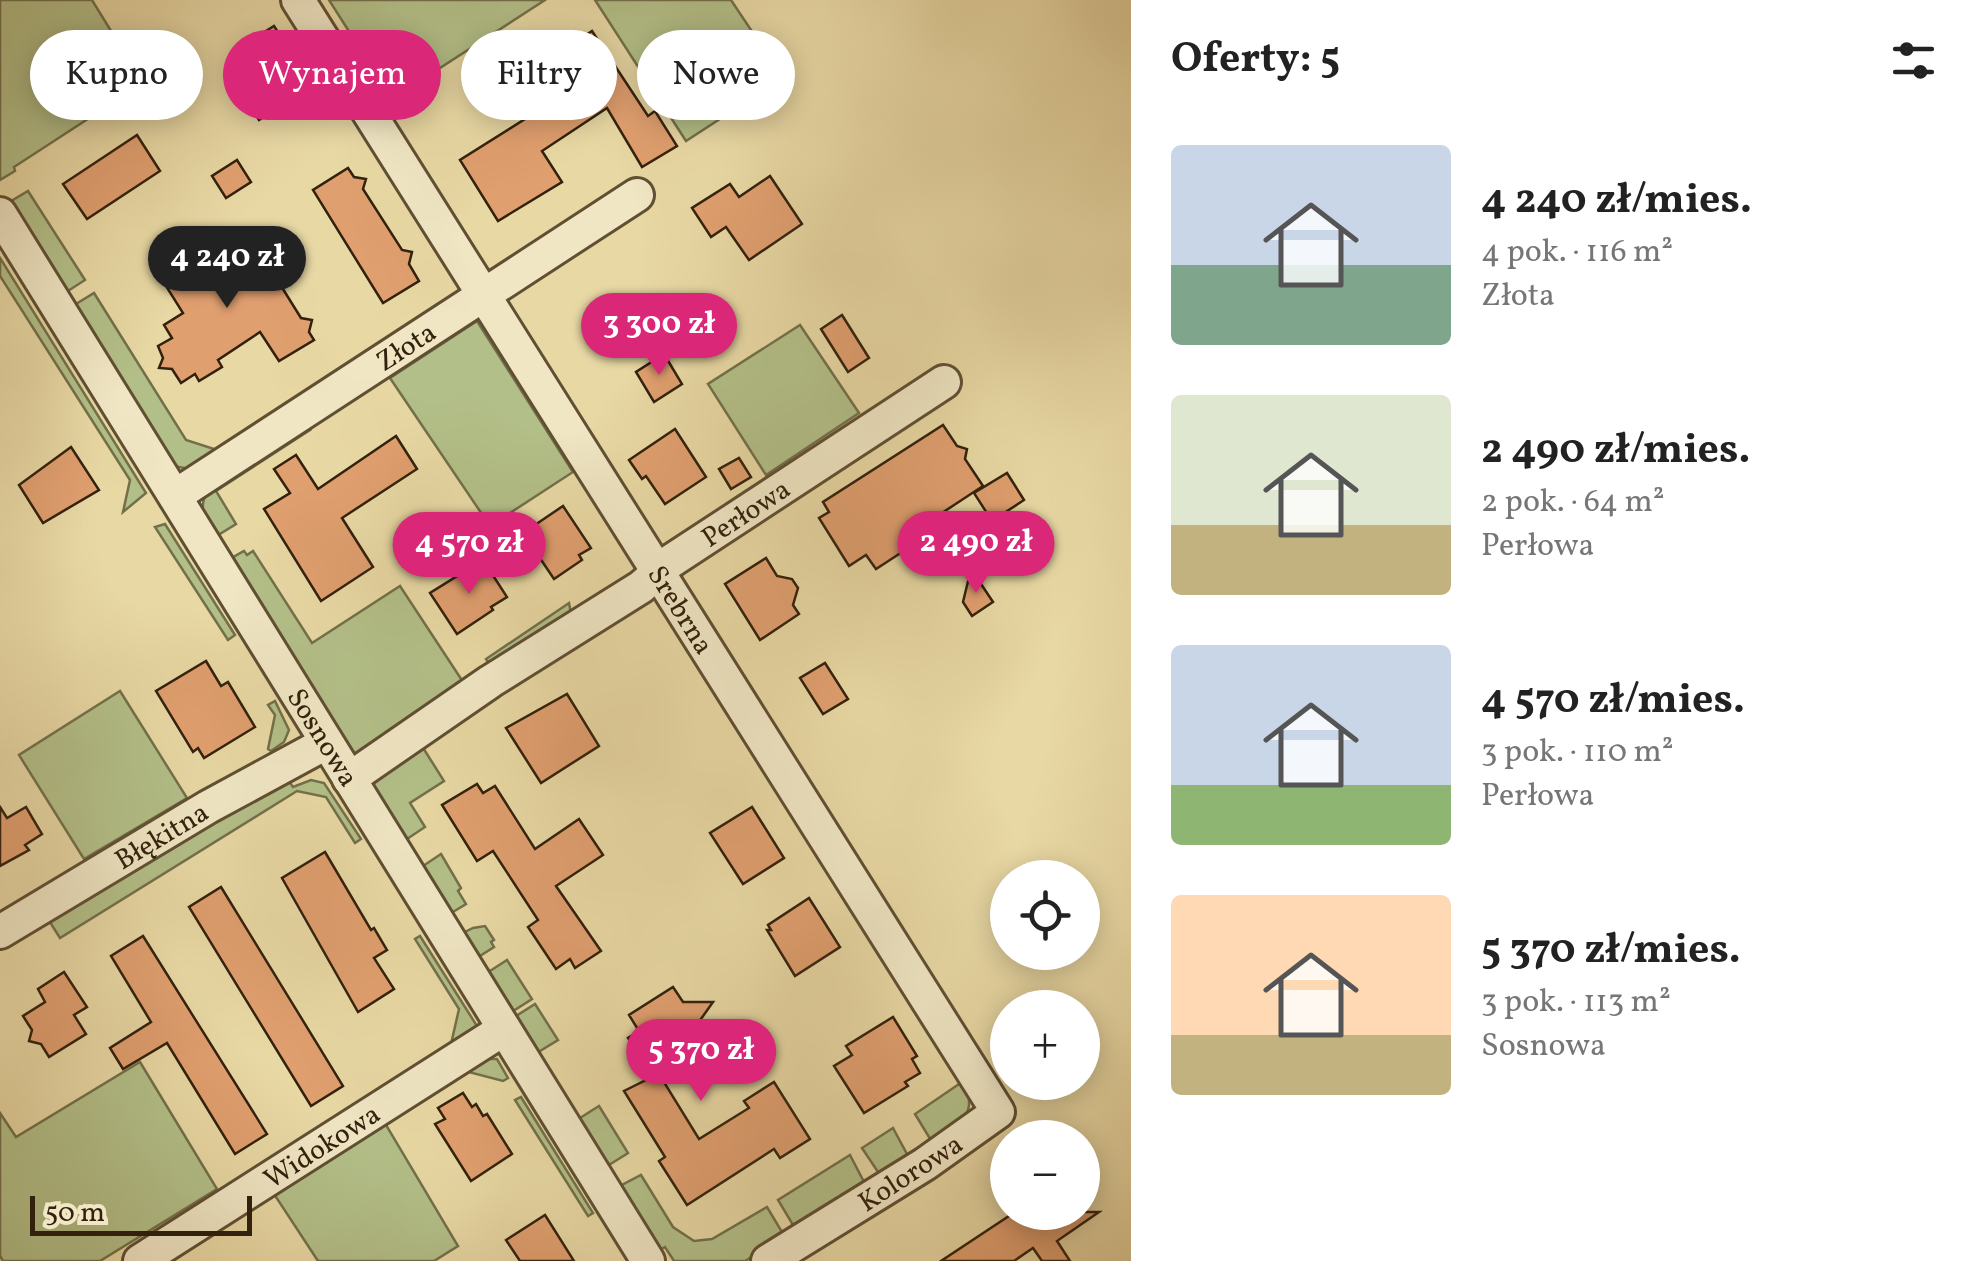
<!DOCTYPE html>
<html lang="pl">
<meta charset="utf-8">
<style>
:root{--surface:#fff;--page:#f2f2f2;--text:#222;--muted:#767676;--accent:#db2777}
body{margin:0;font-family:Vollkorn,serif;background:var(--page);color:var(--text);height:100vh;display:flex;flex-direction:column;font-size:38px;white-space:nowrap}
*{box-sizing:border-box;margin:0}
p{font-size:32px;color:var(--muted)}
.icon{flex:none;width:55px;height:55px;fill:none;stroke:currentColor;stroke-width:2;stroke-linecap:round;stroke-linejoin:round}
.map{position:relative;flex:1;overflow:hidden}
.panel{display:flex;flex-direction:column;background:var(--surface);width:850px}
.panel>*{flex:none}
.banner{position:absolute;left:30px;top:30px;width:950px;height:90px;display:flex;gap:20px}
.buttons{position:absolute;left:990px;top:860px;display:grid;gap:20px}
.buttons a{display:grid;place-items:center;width:110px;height:110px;border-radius:50%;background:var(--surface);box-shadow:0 5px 25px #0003;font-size:50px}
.scale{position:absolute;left:30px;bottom:25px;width:222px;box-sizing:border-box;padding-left:10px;border:5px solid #32210d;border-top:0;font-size:28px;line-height:35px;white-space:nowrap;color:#32210d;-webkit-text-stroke:8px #f0e6c4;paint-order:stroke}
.price{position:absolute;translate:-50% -85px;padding:0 22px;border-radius:35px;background:var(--accent);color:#fff;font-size:32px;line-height:65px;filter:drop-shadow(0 2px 5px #0008)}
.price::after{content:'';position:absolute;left:50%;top:60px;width:30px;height:22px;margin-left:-15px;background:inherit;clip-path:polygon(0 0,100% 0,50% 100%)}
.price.active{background:#222;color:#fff}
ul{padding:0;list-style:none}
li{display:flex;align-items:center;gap:30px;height:250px;padding:0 40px}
li span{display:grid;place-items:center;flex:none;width:280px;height:200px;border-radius:10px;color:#555}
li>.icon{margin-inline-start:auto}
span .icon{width:120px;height:120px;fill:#fffc;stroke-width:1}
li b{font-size:42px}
h2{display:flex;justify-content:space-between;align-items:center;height:120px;padding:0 40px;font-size:42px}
.pill{padding:0 35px;border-radius:45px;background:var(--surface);box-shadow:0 5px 25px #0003;font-size:35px;line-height:90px}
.pill.active{background:var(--accent);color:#fff}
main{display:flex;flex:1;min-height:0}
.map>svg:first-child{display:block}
</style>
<main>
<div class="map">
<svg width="1131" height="1261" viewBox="0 0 1131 1261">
<rect width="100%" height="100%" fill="#e8d8a4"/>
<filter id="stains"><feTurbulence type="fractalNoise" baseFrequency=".002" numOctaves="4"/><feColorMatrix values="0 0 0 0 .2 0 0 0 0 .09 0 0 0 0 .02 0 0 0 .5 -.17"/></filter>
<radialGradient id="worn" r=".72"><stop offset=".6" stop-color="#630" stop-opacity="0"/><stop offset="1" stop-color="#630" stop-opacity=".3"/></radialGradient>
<g fill="#b3bf88" stroke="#72704a" stroke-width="2.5">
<path d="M0,0H92L143,83L14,167L15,171L0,180Z"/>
<path d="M329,0H545L392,99Z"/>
<path d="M595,0H731L783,78L686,141Z"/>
<path d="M28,191L85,280L68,291L61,289L8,203Z"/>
<path d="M0,258L146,493L123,512L130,480L0,276Z"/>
<path d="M94,293L186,440L214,449L216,457L189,469L174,466L75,310L76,304Z"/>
<path d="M477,321L573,472L490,526L390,378Z"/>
<path d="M800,325L859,413L766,475L708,384Z"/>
<path d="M304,426L310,430L216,491L236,524L215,537C206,520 198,512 206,493Z"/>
<path d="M165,524L235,635L228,640L155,527Z"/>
<path d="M244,551L247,555L253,551L312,643L400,586L467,688L354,761L230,559Z"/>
<path d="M569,603L572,619L494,671L486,659Z"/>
<path d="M120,691L187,798L84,859L19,755Z"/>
<path d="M275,701L289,730L284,742L271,751L268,749L275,715L268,705Z"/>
<path d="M420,743L444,781L410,803L425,827L407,839L401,838L369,784Z"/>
<path d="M288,780L293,787L311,780L324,783L361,839L355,843L326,797L297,791L60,938L46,916Z"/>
<path d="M441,854L461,888L458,891L466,904L453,912L446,910L420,868Z"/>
<path d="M485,926L494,940L491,942L494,947L480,956L474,955L461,934L473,928Z"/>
<path d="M420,936L477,1026L463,1041L451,1044L459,1009L415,939Z"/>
<path d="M507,960L532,999L510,1013L488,978L490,971Z"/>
<path d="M535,1004L558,1040L535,1054L513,1018Z"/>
<path d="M486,1059H497L508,1078L503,1081L469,1072L386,1125L458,1246L434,1261H318L272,1191Z"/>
<path d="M140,1062L217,1189L100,1261H3L0,1256V1113L16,1137Z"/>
<path d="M962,1082C982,1113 956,1126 935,1147L915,1114Z"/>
<path d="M521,1097L593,1213L588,1216L515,1100Z"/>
<path d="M599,1106L628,1153L609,1165L602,1163L578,1124L580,1118Z"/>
<path d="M893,1128L908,1156L884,1175L878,1172L862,1148Z"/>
<path d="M850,1155L864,1182L863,1189L796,1230L778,1200Z"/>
<path d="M641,1175L673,1227L694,1241L712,1239L767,1207L785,1237L745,1261H674L665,1247L657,1251L618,1187Z"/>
</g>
<g fill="#e09f6f" stroke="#32210d" stroke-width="2.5">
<path d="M274,26L312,86L259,120L245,98L255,91L231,53Z"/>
<path d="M592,31L648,116L655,111L677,146L642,167L607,108L542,151L562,182L498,221L460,160L555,100L535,69Z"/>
<path d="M137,135L160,171L87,219L63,184Z"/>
<path d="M237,160L251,182L226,198L212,176Z"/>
<path d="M348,168L354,177L366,179L363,189L402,250L412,252L409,264L419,281L383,303L313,190Z"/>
<path d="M770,176L802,224L749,260L726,227L711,237L692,208L730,184L739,197Z"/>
<path d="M248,236L253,245L265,247L263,257L301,318L312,320L309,332L314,340L279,361L260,332L218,360L222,367L199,381L195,374L181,383L172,369L159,368L163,358L158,346L172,338L164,325L183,313L156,270L180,255L191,273Z"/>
<path d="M842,315L869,358L848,372L821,329Z"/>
<path d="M664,354L682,384L654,402L636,372Z"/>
<path d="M943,425L957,446L967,449L965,459L983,486L910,534L916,543L876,569L866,555L849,566L819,518L829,512L823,502Z"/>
<path d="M675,429L706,477L665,504L646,476L642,479L629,460Z"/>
<path d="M396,436L417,469L342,518L373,567L321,601L264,509L290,493L274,469L296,455L318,489Z"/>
<path d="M71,447L99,490L43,523L19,485Z"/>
<path d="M739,458L751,477L731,489L719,469Z"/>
<path d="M1007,473L1024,500L992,521L974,493Z"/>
<path d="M563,506L591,548L579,555L582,560L554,579L523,533Z"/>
<path d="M766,558L777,576L792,579L798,588L793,605L799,614L760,640L725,584Z"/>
<path d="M483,560L507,597L491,607L493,610L457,634L430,593Z"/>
<path d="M971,569L993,602L972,616L963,602Z"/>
<path d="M206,661L221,686L228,682L255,727L204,758L198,748L193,752L156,691Z"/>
<path d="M825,663L848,699L823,714L800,678Z"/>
<path d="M567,694L599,746L541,783L506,728Z"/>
<path d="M477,784L483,793L495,786L535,849L579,819L603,855L556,886L601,951L575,968L570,959L556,969L528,927L538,920L493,851L477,861L442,805Z"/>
<path d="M0,807L7,818L26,807L42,834L25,845L29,850L0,866Z"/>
<path d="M752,807L784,858L743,884L710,833Z"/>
<path d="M325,852L371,930L374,928L387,950L374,958L394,989L358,1012L282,878Z"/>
<path d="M221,887L343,1086L311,1106L189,907Z"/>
<path d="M809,898L840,947L795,976L767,930H771L768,925Z"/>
<path d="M143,936L267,1134L235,1154L167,1043L123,1069L110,1048L151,1022L111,956Z"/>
<path d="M64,972L87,1007L74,1015L86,1034L49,1057L41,1044L29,1041L32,1030L23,1016L45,1002L38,989Z"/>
<path d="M673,987L683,1002H713L696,1026L710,1048L662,1079L699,1139L749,1108L744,1101L774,1082L810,1139L780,1158L774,1149L687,1205L659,1161L665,1157L624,1091L652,1077L628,1038L639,1031L629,1015Z"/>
<path d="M893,1017L917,1056L912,1059L920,1073L905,1082L908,1086L864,1113L834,1066L852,1055L846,1046Z"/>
<path d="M463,1093L472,1107L476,1104L483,1116L487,1114L512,1154L471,1181L435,1124L445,1119L438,1108Z"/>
<path d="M1015,1212H1099L1057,1241L1070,1261H1042L1033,1248L1014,1261H941Z"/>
<path d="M545,1215L574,1261H520L506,1240Z"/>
</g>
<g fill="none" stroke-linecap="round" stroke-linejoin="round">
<g stroke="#604f33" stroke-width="38">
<g id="minor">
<path id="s1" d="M298,0L998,1112L925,1164L768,1261"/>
<path id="s2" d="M0,214L648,1261"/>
<path id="s3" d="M175,496L637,195"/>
<path id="s4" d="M349,779L491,681L641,587L671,561L944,382"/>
<path id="s5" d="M0,932L208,807L326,743"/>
<path id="s6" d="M140,1261L504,1029"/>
</g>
</g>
<use href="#minor" stroke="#f0e6c4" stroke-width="32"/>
</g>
<g text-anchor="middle" stroke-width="8" stroke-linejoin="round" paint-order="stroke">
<g font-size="28" fill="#32210d" stroke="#f0e6c4">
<text dy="10" stroke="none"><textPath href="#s3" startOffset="275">Złota</textPath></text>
<text dy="10" stroke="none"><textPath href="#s4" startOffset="478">Perłowa</textPath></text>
<text dy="10" stroke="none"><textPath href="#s1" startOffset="720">Srebrna</textPath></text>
<text dy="10" stroke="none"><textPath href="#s2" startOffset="615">Sosnowa</textPath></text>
<text dy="10" stroke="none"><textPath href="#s5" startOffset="188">Błękitna</textPath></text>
<text dy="10" stroke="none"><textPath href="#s6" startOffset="215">Widokowa</textPath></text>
<text transform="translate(910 1172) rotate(-33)" y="10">Kolorowa</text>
</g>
</g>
<rect width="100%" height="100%" filter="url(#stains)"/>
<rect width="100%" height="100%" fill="url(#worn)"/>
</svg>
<div class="buttons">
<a><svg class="icon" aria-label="locate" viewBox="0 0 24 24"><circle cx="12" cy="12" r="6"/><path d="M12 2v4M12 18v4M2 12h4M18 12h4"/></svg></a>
<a>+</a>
<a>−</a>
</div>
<div class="scale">50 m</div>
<b class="price active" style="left:227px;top:311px">4 240 zł</b>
<b class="price" style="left:659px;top:378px">3 300 zł</b>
<b class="price" style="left:976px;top:596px">2 490 zł</b>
<b class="price" style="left:469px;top:597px">4 570 zł</b>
<b class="price" style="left:701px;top:1104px">5 370 zł</b>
<div class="banner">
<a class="pill">Kupno</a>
<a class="pill active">Wynajem</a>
<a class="pill">Filtry</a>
<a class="pill">Nowe</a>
</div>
</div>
<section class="panel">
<h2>Oferty: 5<svg class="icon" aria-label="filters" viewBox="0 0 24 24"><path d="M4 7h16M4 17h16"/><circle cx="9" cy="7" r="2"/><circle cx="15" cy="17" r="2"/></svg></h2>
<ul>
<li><span style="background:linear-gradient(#c9d6e8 60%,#7fa58c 0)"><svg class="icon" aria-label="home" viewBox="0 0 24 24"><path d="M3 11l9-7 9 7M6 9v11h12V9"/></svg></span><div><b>4 240 zł/mies.</b><p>4 pok. · 116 m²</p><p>Złota</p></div></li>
<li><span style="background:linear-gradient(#dfe7d0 65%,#c2b280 0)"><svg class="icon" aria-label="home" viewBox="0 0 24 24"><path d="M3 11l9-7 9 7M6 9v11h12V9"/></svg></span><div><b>2 490 zł/mies.</b><p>2 pok. · 64 m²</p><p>Perłowa</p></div></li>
<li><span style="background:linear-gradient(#c9d6e8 70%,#8fb573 0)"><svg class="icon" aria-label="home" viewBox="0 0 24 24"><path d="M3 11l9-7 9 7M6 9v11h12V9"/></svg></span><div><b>4 570 zł/mies.</b><p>3 pok. · 110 m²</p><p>Perłowa</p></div></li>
<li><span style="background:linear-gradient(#ffd9b3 70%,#c2b280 0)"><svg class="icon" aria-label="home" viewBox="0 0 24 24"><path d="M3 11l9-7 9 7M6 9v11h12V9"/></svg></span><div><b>5 370 zł/mies.</b><p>3 pok. · 113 m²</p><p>Sosnowa</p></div></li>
</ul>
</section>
</main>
